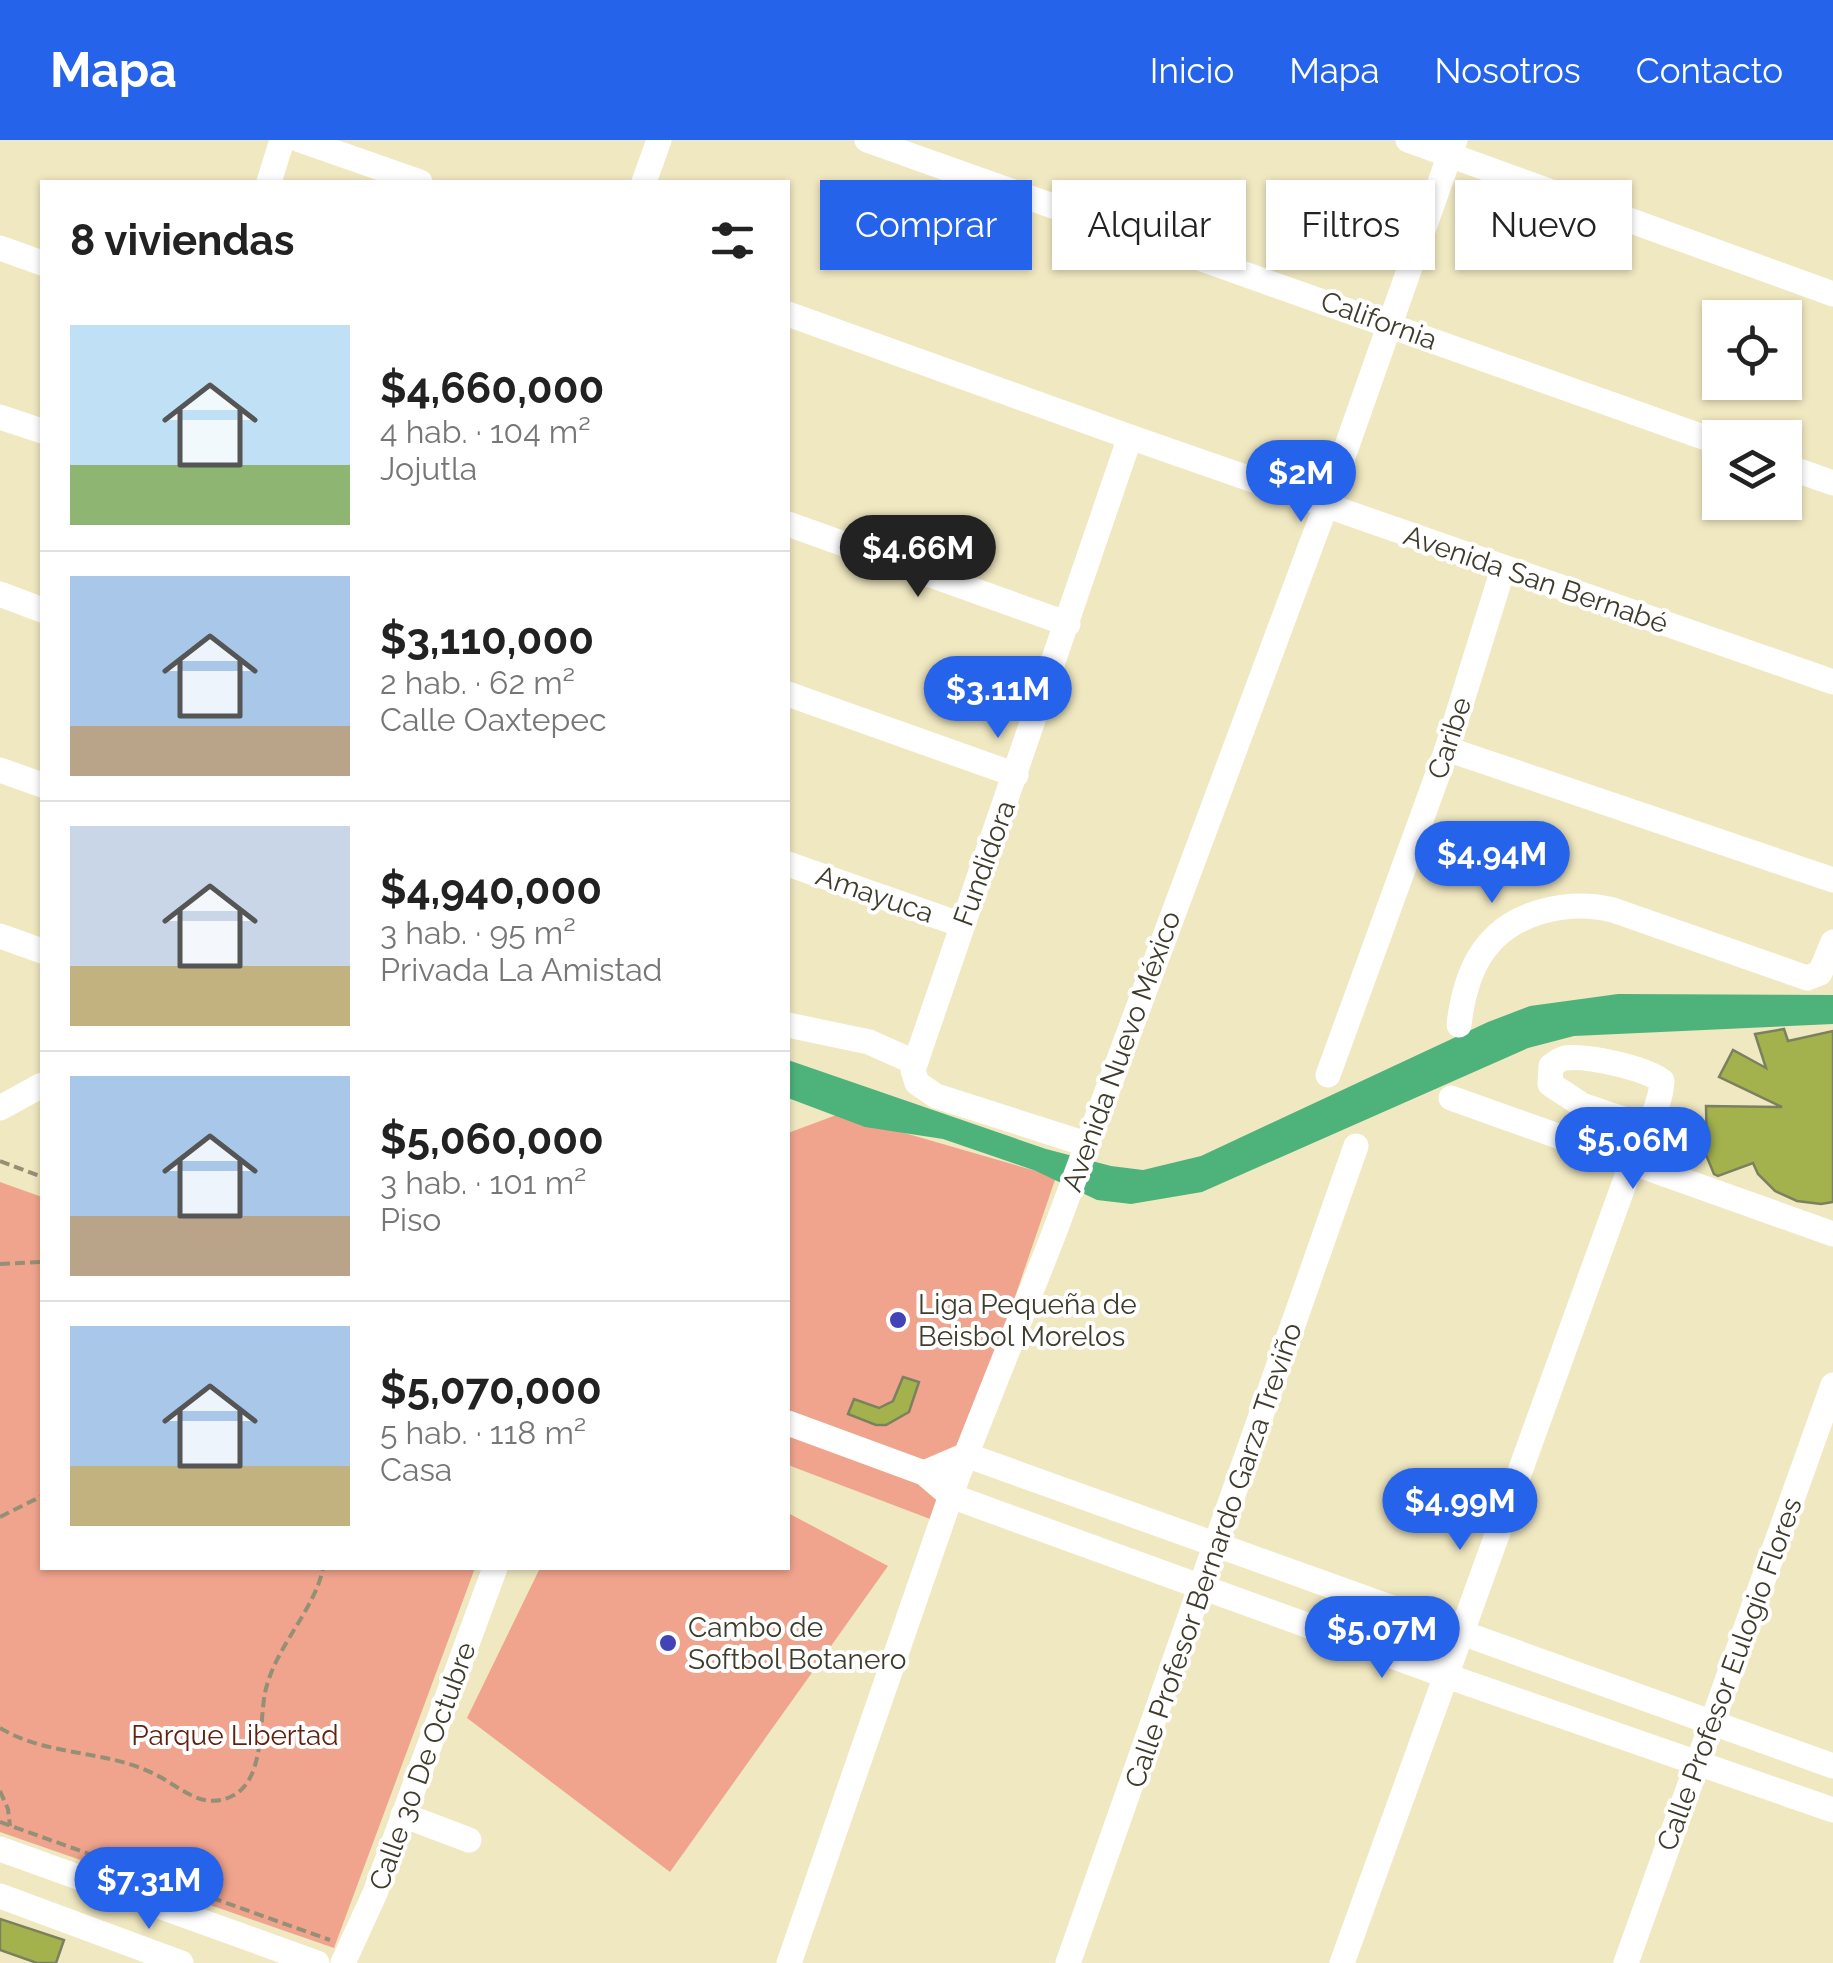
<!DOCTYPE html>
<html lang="es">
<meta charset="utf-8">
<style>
:root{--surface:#fff;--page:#f2f2f2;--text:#222;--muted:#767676;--line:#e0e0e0;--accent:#2563eb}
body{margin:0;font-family:Raleway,sans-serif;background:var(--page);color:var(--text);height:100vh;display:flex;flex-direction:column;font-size:38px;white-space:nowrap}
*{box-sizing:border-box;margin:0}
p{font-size:32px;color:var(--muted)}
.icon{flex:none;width:55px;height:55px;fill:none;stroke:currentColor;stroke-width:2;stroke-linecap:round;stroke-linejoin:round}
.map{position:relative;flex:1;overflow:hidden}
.side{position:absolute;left:40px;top:40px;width:750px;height:1390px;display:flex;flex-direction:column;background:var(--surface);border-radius:0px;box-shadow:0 2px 8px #0004}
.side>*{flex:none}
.banner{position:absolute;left:820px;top:40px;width:862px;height:90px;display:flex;gap:20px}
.tools{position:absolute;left:1702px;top:160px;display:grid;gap:20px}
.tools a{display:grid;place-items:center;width:100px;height:100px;border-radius:0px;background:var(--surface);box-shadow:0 2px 8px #0004;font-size:50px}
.price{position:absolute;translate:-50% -85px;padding:0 22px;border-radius:35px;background:var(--accent);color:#fff;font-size:32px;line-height:65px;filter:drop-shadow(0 2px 5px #0008)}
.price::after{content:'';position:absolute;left:50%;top:60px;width:30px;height:22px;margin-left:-15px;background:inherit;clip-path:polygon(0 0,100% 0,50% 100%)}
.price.current{background:#222;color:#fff}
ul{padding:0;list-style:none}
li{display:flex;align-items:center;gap:30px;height:250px;padding:0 30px}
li+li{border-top:2px solid var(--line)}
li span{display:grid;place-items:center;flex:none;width:280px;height:200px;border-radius:0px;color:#555}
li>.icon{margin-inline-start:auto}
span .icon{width:120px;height:120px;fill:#fffc;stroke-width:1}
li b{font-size:42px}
h2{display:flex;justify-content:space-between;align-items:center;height:120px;padding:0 30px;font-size:42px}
.chip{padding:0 35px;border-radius:0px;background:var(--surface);box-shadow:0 2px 8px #0004;font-size:35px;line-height:90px}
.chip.current{background:var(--accent);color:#fff}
header{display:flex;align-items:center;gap:60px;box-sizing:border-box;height:140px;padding:0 50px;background:var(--accent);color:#fff}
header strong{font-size:48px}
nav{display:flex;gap:55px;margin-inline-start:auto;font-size:35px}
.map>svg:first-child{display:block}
</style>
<header>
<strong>Mapa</strong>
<nav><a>Inicio</a><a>Mapa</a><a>Nosotros</a><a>Contacto</a></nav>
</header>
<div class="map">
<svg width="1833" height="1823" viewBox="0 0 1833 1823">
<rect width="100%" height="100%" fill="#f0e8c1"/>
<g fill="#f0a48e">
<path d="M839,974L1036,1031L1057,1034L938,1382L788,1325V993Z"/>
<path d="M0,1042L42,1057V1428H475L334,1808L0,1692Z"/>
<path d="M788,1373L888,1426L670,1732L467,1578L540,1428H788Z"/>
</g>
<path fill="#4db37b" d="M1618,854L1833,855V884L1574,896L1528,908L1202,1052L1131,1064L1097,1060L1036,1031L943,999L865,987L788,958V920L1046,1009L1111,1026L1143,1030L1201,1016L1488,882L1530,866Z"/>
<g fill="#a3b24d" stroke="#7b815e" stroke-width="2.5">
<path d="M1784,889L1788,901L1833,891V1062L1821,1064L1797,1061L1775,1051L1758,1034L1753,1023L1718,1036L1714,1034L1704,1010L1707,1009L1706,966L1782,967L1719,937L1733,910L1766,928L1755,894Z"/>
<path d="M903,1237L919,1242L909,1272L886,1285H876L848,1274L854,1259L879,1268L893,1261Z"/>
<path d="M0,1779L64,1800L56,1823H37L0,1810Z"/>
</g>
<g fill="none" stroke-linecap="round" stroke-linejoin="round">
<g stroke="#959075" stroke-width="4" stroke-dasharray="10 5" stroke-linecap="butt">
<path d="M0,1021L42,1037"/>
<path d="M0,1124L42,1122"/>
<path d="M0,1377L42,1356"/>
<path d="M0,1588C52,1619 115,1608 167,1641C187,1653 205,1668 230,1657C265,1643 259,1583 265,1553C274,1508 315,1470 323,1428"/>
<path d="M0,1651L8,1669L10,1686"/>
<path d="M0,1682L330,1800"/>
</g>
<g stroke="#fff" stroke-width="25">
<path d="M300,0L420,42"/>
<path d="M867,0L1720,303"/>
<path d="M1408,0L1833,154"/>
<path d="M269,42L282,0"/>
<path d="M644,42L659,0"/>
<path d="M0,108L42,123"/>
<path d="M788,174L1130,297L1833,542"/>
<path d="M0,277L42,291"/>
<path d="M1785,326L1833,343"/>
<path d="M788,384L1068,484"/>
<path d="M0,454L42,470"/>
<path d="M788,554L1016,635"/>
<path d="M1447,609L1833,740"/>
<path d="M0,630L42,645"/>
<path d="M788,724L962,785"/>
<path d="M0,796L42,811"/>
<path d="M788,885L869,902L914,922"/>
<path d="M1459,885C1462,859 1468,832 1484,810C1512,771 1569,759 1613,770L1807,838L1820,833L1833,802"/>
<path d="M1328,935L1447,609L1503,429"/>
<path d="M1451,958L1833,1094"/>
<path d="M0,968L42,945"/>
<path d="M1086,1004L936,956L917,943L913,930L1130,297"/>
<path d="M788,1283L924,1333L951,1356L1444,1535L1833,1670"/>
<path d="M924,1333L966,1315L1833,1626"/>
<path d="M403,1675L469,1700"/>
<path d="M0,1709L317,1823"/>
<path d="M0,1756L181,1823"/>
<path d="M343,1823L375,1753L495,1428"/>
<path d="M789,1823L958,1335L1053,1096L1326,365L1455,0"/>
<path d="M1068,1823L1356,1006"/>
<path d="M1342,1823L1632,1022C1642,998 1661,967 1662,941C1645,928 1587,915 1565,918C1559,919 1556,923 1551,926L1550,944L1582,965L1647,987"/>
<path d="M1626,1823L1833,1245"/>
</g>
</g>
<g fill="#4343b8" stroke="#fff" stroke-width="4">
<circle cx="898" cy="1180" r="10"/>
<circle cx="668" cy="1503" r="10"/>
</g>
<g text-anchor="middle" stroke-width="8" stroke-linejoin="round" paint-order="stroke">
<g font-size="28" fill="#3f3c2c" stroke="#fff">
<text transform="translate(1379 180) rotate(20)" y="10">California</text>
<text transform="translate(1536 439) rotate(19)" y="10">Avenida San Bernabé</text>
<text transform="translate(1449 598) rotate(-72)" y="10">Caribe</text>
<text transform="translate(984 723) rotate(-70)" y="10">Fundidora</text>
<text transform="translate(875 754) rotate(19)" y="10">Amayuca</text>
<text transform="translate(1121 911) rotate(-70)" y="10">Avenida Nuevo México</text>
<text transform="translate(1213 1415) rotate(-71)" y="10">Calle Profesor Bernardo Garza Treviño</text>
<text transform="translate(1729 1534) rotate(-70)" y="10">Calle Profesor Eulogio Flores</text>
<text transform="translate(422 1626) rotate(-70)" y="10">Calle 30 De Octubre</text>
</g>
<g font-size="28" fill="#3f3c2c" stroke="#fff" text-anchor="start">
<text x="918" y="1174">Liga Pequeña de<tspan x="918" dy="32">Beisbol Morelos</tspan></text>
<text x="688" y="1497">Cambo de<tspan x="688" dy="32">Softbol Botanero</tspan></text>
</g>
<g font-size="28" fill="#602211" stroke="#fff">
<text x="235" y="1605">Parque Libertad</text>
</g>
</g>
</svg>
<div class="tools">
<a><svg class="icon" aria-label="locate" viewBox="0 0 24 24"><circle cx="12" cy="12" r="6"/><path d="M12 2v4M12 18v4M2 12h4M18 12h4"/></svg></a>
<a><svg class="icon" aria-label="layers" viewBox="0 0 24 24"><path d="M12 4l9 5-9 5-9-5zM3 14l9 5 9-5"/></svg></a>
</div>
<b class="price" style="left:1301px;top:385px">$2M</b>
<b class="price current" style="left:918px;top:460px">$4.66M</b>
<b class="price" style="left:998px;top:601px">$3.11M</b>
<b class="price" style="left:1492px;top:766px">$4.94M</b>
<b class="price" style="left:1633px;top:1052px">$5.06M</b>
<b class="price" style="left:1460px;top:1413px">$4.99M</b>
<b class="price" style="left:1382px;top:1541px">$5.07M</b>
<b class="price" style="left:149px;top:1792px">$7.31M</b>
<div class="banner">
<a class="chip current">Comprar</a>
<a class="chip">Alquilar</a>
<a class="chip">Filtros</a>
<a class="chip">Nuevo</a>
</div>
<section class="side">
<h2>8 viviendas<svg class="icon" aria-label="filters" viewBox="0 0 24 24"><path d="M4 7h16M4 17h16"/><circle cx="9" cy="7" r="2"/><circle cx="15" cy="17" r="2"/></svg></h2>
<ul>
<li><span style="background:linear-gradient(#bfe0f5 70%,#8fb573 0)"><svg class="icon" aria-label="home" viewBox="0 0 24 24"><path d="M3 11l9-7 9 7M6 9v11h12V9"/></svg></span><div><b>$4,660,000</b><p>4 hab. · 104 m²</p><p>Jojutla</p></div></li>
<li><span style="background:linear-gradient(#a9c7e8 75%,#b9a48a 0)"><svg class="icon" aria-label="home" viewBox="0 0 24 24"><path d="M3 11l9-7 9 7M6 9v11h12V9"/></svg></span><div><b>$3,110,000</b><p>2 hab. · 62 m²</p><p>Calle Oaxtepec</p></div></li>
<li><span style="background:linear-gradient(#c9d6e8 70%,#c2b280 0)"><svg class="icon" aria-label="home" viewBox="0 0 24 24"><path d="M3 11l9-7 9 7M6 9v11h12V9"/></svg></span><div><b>$4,940,000</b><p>3 hab. · 95 m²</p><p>Privada La Amistad</p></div></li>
<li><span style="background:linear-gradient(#a9c7e8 70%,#b9a48a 0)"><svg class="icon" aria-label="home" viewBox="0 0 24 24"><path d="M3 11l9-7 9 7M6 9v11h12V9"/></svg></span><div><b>$5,060,000</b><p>3 hab. · 101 m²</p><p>Piso</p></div></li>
<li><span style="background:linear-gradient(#a9c7e8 70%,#c2b280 0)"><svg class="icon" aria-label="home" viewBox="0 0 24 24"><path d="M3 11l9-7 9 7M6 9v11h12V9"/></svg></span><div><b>$5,070,000</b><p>5 hab. · 118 m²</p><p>Casa</p></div></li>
</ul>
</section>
</div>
